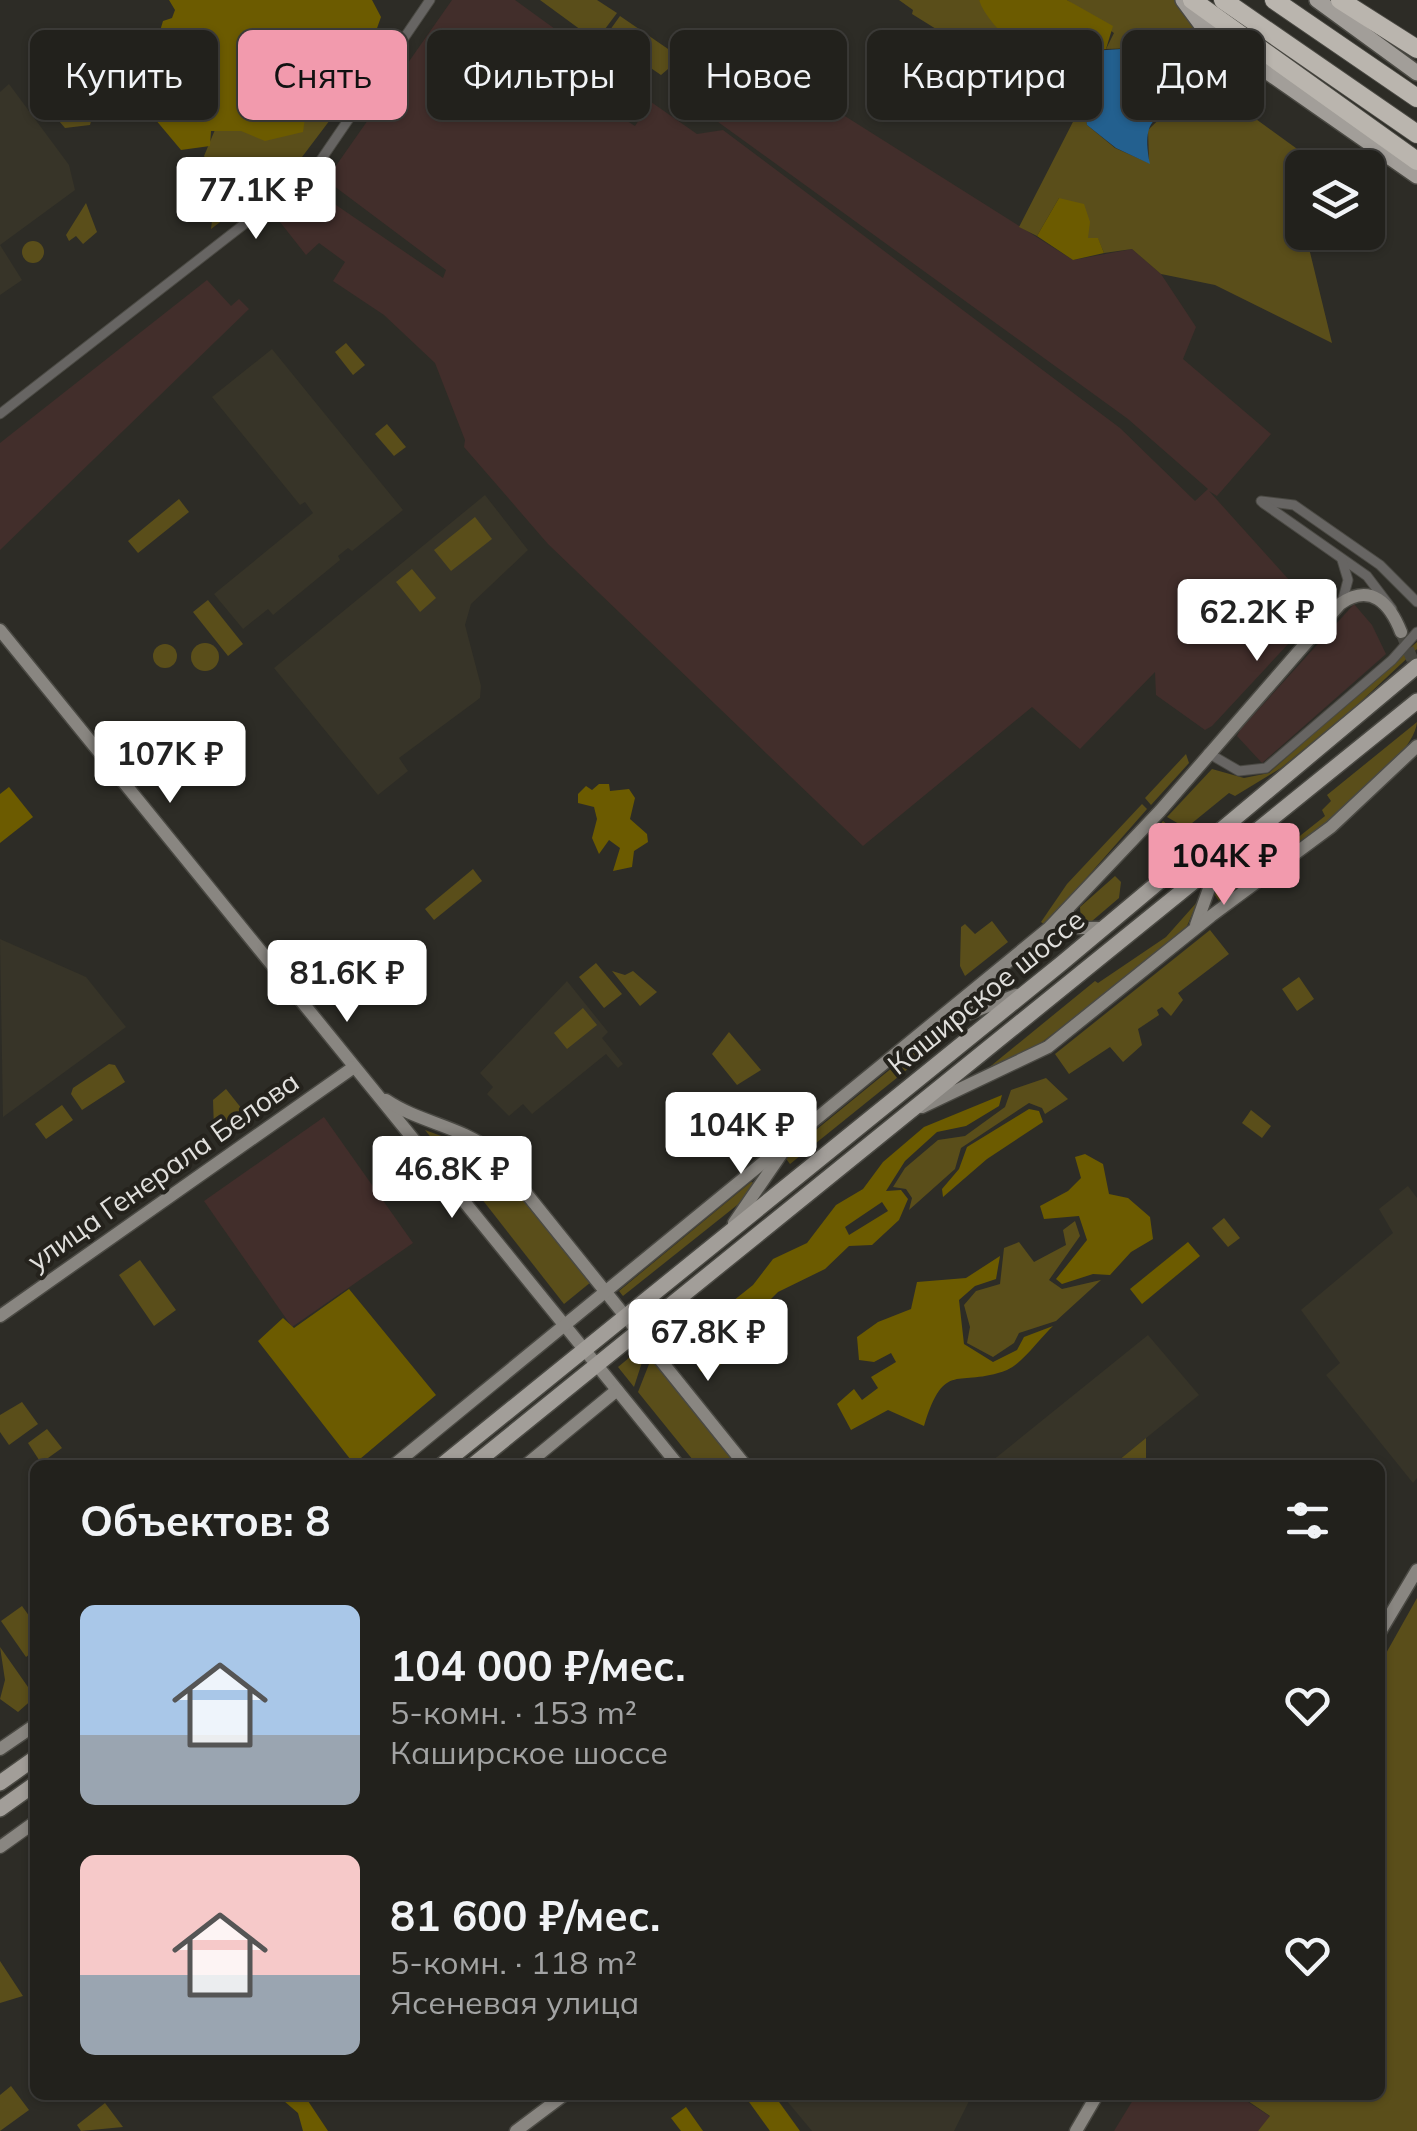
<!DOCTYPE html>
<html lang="ru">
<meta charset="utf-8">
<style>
:root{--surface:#22211c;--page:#2e2e29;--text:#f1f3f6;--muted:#a2a3a3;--line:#3f3e3b;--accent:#f29aad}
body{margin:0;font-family:Mulish,sans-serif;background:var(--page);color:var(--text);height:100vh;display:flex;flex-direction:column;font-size:38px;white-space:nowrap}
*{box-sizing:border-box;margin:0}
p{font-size:32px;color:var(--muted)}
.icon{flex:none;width:55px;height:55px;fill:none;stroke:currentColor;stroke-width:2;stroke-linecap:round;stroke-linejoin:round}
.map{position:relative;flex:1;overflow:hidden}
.panel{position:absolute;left:30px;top:1460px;width:1355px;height:640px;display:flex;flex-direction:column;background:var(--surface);border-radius:15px;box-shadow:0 2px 8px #0004,0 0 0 2px var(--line)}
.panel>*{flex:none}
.hud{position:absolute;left:30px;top:30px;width:1358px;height:90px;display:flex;gap:20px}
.tools{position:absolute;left:1285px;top:150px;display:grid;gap:20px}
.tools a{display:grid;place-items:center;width:100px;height:100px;border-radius:15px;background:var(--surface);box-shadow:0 2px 8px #0004,0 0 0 2px var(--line);font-size:50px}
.price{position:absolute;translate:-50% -85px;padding:0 22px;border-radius:10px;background:#fff;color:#222;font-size:32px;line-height:65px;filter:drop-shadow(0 2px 5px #0008)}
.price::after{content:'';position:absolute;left:50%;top:60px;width:30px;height:22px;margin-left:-15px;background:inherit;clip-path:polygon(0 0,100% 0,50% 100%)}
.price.selected{background:var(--accent);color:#111}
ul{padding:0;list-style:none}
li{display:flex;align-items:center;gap:30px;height:250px;padding:0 50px}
li span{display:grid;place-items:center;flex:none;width:280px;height:200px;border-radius:15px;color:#555}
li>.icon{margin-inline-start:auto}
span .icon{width:120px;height:120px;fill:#fffc;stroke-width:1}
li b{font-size:42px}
h2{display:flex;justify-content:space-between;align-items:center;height:120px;padding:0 50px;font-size:42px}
.pill{padding:0 35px;border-radius:15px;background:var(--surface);box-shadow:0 2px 8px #0004,0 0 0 2px var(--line);font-size:35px;line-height:90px}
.pill.selected{background:var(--accent);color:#111}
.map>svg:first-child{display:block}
</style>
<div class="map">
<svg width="1417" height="2131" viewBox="0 0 1417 2131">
<rect width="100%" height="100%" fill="#2d2c26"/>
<g fill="#422e2b">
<path d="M452,0H515L606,66L594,100L635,126L651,102L697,134L723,130L1120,428L1195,501L1208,489L1128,419L707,114L753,58L1073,260L1132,249L1161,274L1196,327L1183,359L1271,434L1217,496L1209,491L1318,612L1212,726L1205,730L1156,695L1155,672L1080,749L1032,707L863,846L548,544L464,447L465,440L435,363L384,315L333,281L345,262L319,243L306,255L280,222L317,192L443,278L446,270L326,180Z"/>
<path d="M207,280L231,306L239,299L249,309L0,550V443Z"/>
<path d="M1354,604L1372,625L1386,654L1262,763L1237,736L1240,730Z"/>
<path d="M324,1117L413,1243L292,1327L204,1201Z"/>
<path d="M1136,2095H1248L1245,2100L1271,2117L1258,2131H1114Z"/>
</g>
<g fill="#373428">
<path d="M9,84L69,165L75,190L0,245L22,280L0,295V92Z"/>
<path d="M272,349L403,510L352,551L348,548L338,556L340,560L273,615L268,609L243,629L214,594L313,513L305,502L300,505L212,397Z"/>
<path d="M485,495L528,550L471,604L465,625L481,686L480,698L399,758L408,771L378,795L274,668Z"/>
<path d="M0,939L86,977L126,1027L3,1117Z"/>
<path d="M567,981L608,1032L602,1038L623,1064L618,1068L606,1054L532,1114L523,1104L509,1116L487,1094L493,1087L480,1073Z"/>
<path d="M1408,1186L1417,1198V1478L1413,1483L1326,1375L1340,1363L1301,1310L1393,1233L1379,1209Z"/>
<path d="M1148,1335L1199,1395L1113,1465H987Z"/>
<path d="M782,2095H972L954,2131H812Z"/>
</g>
<g fill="#5a4e1a">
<path d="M540,0H597L617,13L596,41Z"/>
<path d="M899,0H979L1020,53L1056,71L1058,83L1083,95L1087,125L1115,148L1149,163L1148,130L1175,104L1172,80L1136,48L1106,49L1114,33L1067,0H1176L1269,68L1249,114L1322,167L1302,168V232L1316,233L1308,244L1332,343L1215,285L1161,274L1132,249L1104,253L1098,239L1088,238L1059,198L1037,236L1019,227L1076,116L912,14L913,10Z"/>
<path d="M620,16L671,51L731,53L705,95L668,69L661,75L636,58L624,61L600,44Z"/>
<path d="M72,86L93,114L90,125L65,128L59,121Z"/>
<path d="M314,91L336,112L296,165L211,229L214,204L205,192L221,178L204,156L217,125L288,124L310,107Z"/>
<path d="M86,203L97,232L83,244L76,236L69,241L66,235Z"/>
<circle cx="33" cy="252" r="11"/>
<path d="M346,343L365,365L353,375L335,352Z"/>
<path d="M387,424L406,447L394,456L375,434Z"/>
<path d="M179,499L189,512L138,553L128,541Z"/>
<path d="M475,517L492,539L451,571L434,550Z"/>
<path d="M412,569L436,598L420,612L396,582Z"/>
<path d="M208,600L243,644L228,656L193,612Z"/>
<path d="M1417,642V649L1355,707L1281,768L1235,796L1229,793L1186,828L1167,817L1212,769L1244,778L1269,773Z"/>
<circle cx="205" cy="657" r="14"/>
<circle cx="165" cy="656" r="12"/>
<path d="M1417,722C1413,770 1261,870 1219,901L1214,894L1219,885L1227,889L1247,871L1245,862L1264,848L1272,858L1325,816L1322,810L1331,801L1327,795Z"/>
<path d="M1186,754L1189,763L1151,805L1145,798Z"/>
<path d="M1142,804L1147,809L1045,925L1041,922L1067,884Z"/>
<path d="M1163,821L1189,842L1164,862L1160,858L1173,841L1159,826Z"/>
<path d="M473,869L482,881L434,920L425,909Z"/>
<path d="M1115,876L1121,882L1119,898L1092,921H1081L1080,907Z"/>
<path d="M1198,901L1187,926L1126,978L1037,1046L981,1074L1095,981L1098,983L1166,937Z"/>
<path d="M992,921L1008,942L965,976L960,966L961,927L965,924L975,934Z"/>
<path d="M1210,930L1229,954L1178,993L1183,1000L1171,1016L1162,1007L1157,1010L1159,1015L1138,1029L1142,1045L1123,1062L1110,1047L1069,1074L1055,1054Z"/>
<path d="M596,963L622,994L604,1008L579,977Z"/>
<path d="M612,971L625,975L633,971L657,992L640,1006Z"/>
<path d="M1299,977L1314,999L1297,1011L1282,989Z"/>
<path d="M583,1008L597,1025L567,1049L554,1033Z"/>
<path d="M956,1021L960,1027L790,1164L784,1156L942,1027Z"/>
<path d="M729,1032L761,1070L737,1085L712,1054Z"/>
<path d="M109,1064L115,1065L125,1082L82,1110L71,1094L73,1088Z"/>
<path d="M1046,1078L1068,1099L1045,1114L1042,1108L1029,1103L961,1148L955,1169L909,1210L912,1198L906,1189L893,1187L905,1168L938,1140L965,1136L1005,1107L1011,1090Z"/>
<path d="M226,1089L242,1109L214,1130L213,1100Z"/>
<path d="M62,1105L73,1120L46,1139L35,1124Z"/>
<path d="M1251,1110L1271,1126L1262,1138L1242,1123Z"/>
<path d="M425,1130L471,1147L476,1151L457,1170Z"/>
<path d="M484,1164L499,1168L591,1282L564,1304L474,1189V1170Z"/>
<path d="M751,1182L757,1184L741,1202L623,1296L619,1291Z"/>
<path d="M1224,1218L1240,1238L1228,1247L1212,1228Z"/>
<path d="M1075,1221L1080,1236L1049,1280L1062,1289L1101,1280L1056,1321L1019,1333L1014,1343L993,1357L967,1343L970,1327L964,1305L976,1291L1000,1284L1004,1248L1019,1242L1034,1262L1066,1245L1063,1230Z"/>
<path d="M140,1260L176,1310L154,1326L119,1275Z"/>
<path d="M641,1348L645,1353L634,1387L618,1367Z"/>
<path d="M651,1359L736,1464V1465H697L638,1392Z"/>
<path d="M22,1402L38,1424L9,1445L0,1432V1415Z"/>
<path d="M47,1429L62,1448L41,1463L28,1443Z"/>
<path d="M1146,1438V1465H1113Z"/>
<path d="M1417,1598V2131H1258L1270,2116L1245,2099L1248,2095H1380V1664Z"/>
<path d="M22,1606L35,1624V1650L26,1657L1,1621Z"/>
<path d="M0,1647L35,1697L18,1712L0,1699L5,1680Z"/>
<path d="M0,1961L23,1996L0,2003Z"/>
<path d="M11,2086L29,2110L0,2131V2095Z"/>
<path d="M105,2103L123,2127L81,2131L77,2125Z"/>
</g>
<g fill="#6c5b00" fill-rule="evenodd">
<path d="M169,0H372L381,17L376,31L357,43L353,66C333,79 323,95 306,111L303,132L265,141L241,131H211L210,146L181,150L134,94L132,88L145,85L127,82L124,70L139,64L155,70L153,54L163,21L172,18L175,10Z"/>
<path d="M979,0H1067L1113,26L1106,49L1091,52L1056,71C1030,60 988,27 979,0Z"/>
<path d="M1059,198L1084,204L1090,222L1088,238H1098L1104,253L1073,260L1037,236Z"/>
<path d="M599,784H609L610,791L629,789L635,798L630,819L647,834L648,842L634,851L632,867L613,871L620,848L609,840L599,854L592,838L597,819L594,807L578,803V794L586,786L592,790Z"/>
<path d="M9,787L33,817L0,843V794Z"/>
<path d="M1002,1095L999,1106L966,1126L937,1132L905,1161L886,1191L901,1190L908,1199L899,1220L872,1245L849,1246L825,1269L778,1292L748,1322C750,1353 730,1357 707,1373L700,1371L685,1335L698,1321L723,1309L753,1285L773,1259L807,1243L836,1205L863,1189L883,1162L924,1127ZM882,1202L888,1211L849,1235L845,1227Z"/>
<path d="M1029,1109L1039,1111L1043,1122L987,1159L943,1197L942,1189L959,1169L967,1147Z"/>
<path d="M1085,1154L1103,1164L1109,1194L1128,1198L1150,1217L1153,1239L1131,1252L1110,1275L1093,1274L1062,1284L1056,1279L1087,1240L1079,1216L1044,1219L1040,1206L1068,1191L1081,1178L1075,1157Z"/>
<path d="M1188,1242L1200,1256L1142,1304L1130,1289Z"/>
<path d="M1000,1256L996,1279L975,1286L959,1300L964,1344L993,1362L1017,1350L1024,1337L1053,1326C1040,1338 1022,1364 1007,1370C957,1389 945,1358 924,1426L888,1410L851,1430L837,1404L854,1389L862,1400L878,1388L871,1377L896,1362L891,1353L874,1362L859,1360L857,1337L878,1322L911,1309L917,1282L966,1278Z"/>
<path d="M349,1289L436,1395L354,1464L258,1341L283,1318L294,1328Z"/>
<path d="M277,2095H304L328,2131H303L298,2113Z"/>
<path d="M744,2095H774L800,2131H770Z"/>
<path d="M686,2107L703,2131H681L671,2118Z"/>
</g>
<path fill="#23608f" d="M1136,48L1189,94C1171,123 1138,103 1150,164L1116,148L1087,125L1083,96L1058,83L1056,71L1091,51Z"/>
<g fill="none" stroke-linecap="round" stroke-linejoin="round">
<path stroke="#484741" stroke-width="12" stroke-dasharray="12 6" stroke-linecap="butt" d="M1401,632L1417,671"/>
<g stroke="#4a4943" stroke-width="11">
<g id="street">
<path d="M0,414L314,170L430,0"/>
<path d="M1261,501L1294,505L1380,565L1417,602"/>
<path d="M1263,503L1367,576L1392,609"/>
<path d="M1342,560L1348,580L1342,602"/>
<path d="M1208,753L1239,771L1266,768L1392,660L1417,632"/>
</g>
</g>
<g stroke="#4a4943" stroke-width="15">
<g id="secondary">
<path d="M0,630L678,1465"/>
<path d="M1066,911L1079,928H1103"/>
<path d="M1196,925L1216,869"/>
<path d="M937,1026L1016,995"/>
<path d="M386,1100C420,1123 461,1126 493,1152L745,1465"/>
<path d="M922,1107L1048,1047L1211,916L1331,827L1417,746"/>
<path d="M464,1200L460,1189L465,1167L483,1157L500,1163"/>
<path d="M734,1223L782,1153"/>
<path d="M0,1316L354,1067"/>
<path d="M394,1465L1049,928L1160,811L1340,604C1371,582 1390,604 1401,632"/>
<path d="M526,1465L617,1390"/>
<path d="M1380,1632L1417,1570"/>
<path d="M0,1749L35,1725"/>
<path d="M0,1847L35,1822"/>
<path d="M516,2131L564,2095"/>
<path d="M1076,2131L1097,2095"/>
</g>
</g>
<g stroke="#4a4943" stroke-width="18">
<g id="primary">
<path d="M1183,0L1203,27L1417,176"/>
<path d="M1317,0L1417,73"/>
<path d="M442,1465L1062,963L1417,666"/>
<path d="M473,1465L1417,701"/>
<path d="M0,1783L35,1758"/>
<path d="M0,1809L35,1784"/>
</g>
</g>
<g stroke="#4a4943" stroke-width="20">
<g id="highway">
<path d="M1192,0L1417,161"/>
<path d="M1223,0L1417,134"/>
<path d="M1274,0L1417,98"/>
<path d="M1340,0L1417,49"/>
</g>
</g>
<use href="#street" stroke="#676563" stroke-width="9"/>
<use href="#secondary" stroke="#898681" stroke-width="12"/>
<use href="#primary" stroke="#a29e99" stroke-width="15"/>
<use href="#highway" stroke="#bab5ae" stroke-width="18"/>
</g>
<g text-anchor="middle" stroke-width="8" stroke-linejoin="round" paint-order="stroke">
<g font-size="28" fill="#e1e0dd" stroke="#24221c">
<text transform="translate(986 992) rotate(-39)" y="10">Каширское шоссе</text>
<text transform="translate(163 1171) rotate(-35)" y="10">улица Генерала Белова</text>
</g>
</g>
</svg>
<div class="tools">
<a><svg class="icon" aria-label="layers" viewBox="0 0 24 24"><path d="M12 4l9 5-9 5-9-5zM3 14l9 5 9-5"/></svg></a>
</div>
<b class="price" style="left:256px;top:242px">77.1K ₽</b>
<b class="price" style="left:1257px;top:664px">62.2K ₽</b>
<b class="price" style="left:170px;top:806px">107K ₽</b>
<b class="price selected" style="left:1224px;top:908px">104K ₽</b>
<b class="price" style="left:347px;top:1025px">81.6K ₽</b>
<b class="price" style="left:741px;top:1177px">104K ₽</b>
<b class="price" style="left:452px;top:1221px">46.8K ₽</b>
<b class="price" style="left:708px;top:1384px">67.8K ₽</b>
<div class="hud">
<a class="pill">Купить</a>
<a class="pill selected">Снять</a>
<a class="pill">Фильтры</a>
<a class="pill">Новое</a>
<a class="pill">Квартира</a>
<a class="pill">Дом</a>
</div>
<section class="panel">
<h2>Объектов: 8<svg class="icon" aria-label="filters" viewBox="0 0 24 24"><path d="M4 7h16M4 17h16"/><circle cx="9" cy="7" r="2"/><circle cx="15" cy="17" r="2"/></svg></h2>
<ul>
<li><span style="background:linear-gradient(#a9c7e8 65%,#9aa5b1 0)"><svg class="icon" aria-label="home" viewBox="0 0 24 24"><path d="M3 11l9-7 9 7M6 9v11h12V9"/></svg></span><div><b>104 000 ₽/мес.</b><p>5-комн. · 153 m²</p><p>Каширское шоссе</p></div><svg class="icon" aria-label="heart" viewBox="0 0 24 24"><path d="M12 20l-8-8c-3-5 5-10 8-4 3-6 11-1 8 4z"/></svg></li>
<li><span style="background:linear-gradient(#f6c9c9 60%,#9aa5b1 0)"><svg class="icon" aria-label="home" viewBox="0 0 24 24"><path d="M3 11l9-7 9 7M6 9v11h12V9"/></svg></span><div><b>81 600 ₽/мес.</b><p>5-комн. · 118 m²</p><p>Ясеневая улица</p></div><svg class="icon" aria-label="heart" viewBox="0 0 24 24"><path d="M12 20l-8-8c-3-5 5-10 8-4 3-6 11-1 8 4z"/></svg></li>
</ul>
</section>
</div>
